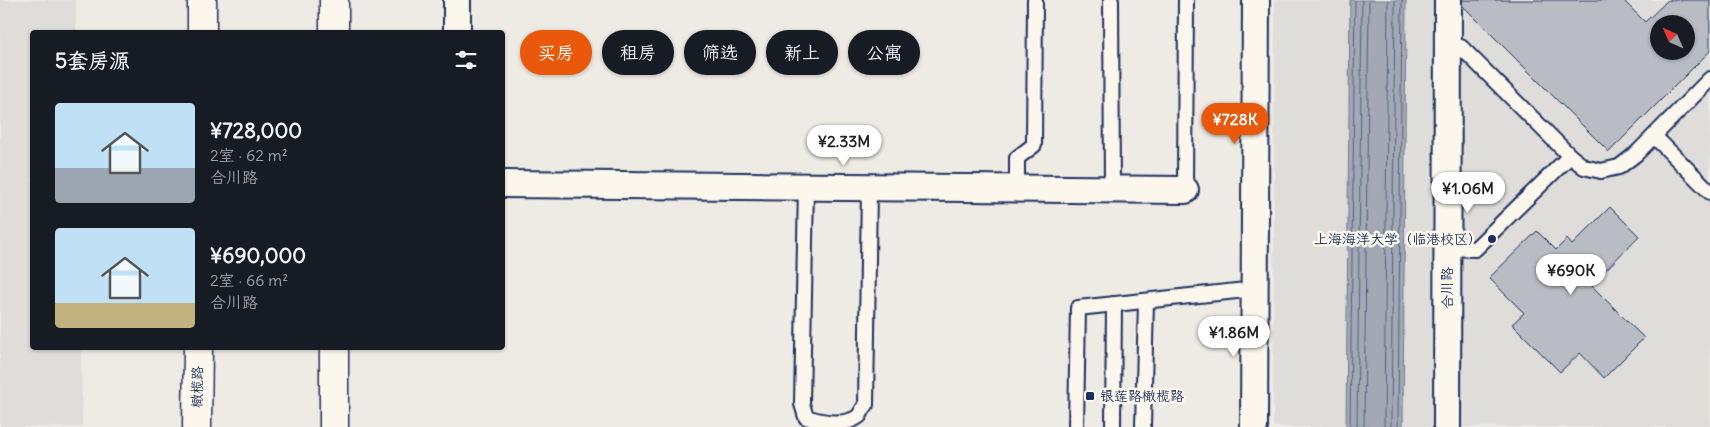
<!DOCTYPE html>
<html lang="zh">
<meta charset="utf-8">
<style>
:root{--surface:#171b24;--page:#242831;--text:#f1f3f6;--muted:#9ea1a6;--accent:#ea580c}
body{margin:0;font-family:Delius,"LXGW WenKai TC",sans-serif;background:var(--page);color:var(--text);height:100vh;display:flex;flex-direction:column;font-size:19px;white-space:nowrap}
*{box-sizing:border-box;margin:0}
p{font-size:16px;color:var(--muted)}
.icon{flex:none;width:28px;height:28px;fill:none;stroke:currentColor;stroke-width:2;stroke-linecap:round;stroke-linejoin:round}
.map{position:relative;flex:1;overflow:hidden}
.drawer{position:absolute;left:30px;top:30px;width:475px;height:320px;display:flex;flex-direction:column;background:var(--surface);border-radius:5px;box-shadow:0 1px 4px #0004}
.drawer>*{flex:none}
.banner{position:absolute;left:520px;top:30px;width:475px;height:45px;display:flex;gap:10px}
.needle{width:32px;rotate:315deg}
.controls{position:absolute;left:1650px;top:15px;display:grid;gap:10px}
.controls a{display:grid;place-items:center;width:45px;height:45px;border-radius:50%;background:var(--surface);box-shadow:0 1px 4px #0004;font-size:25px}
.price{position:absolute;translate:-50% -42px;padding:0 11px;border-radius:18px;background:#fff;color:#222;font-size:16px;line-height:32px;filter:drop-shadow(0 1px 2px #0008)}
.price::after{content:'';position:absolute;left:50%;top:30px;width:15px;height:11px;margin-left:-8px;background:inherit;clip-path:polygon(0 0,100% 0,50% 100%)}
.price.current{background:var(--accent);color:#fff}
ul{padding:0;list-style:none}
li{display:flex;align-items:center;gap:15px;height:125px;padding:0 25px}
li span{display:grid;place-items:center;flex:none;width:140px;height:100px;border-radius:5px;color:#555}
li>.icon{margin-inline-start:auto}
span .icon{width:60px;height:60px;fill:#fffc;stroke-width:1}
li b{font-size:21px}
h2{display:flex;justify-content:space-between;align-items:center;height:60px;padding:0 25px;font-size:21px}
.chip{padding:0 18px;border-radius:22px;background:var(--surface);box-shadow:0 1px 4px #0004;font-size:18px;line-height:45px}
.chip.current{background:var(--accent);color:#fff}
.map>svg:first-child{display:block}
</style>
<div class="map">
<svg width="1710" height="427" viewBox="0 0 1710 427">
<rect width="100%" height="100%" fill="#eeebe4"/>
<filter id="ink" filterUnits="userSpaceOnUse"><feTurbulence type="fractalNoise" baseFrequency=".02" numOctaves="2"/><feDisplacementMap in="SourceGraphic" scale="10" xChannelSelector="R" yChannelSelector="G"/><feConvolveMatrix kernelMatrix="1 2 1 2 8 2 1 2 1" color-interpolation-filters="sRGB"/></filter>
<g filter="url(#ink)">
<g fill="#deddda" fill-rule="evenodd">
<path d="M0,0H76V32H32V348H81L82,427H0Z"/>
<path d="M1275,0H1710V427H1273ZM1659,24H1686V51H1659Z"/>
</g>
<path fill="#a3a8b4" stroke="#6d7892" d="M1350,0H1406L1403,427H1346Z"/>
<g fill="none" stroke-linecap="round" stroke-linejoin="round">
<g stroke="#515f80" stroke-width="1">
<path d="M1350,427L1355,0"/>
<path d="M1357,427L1362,0"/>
<path d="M1364,427L1369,0"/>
<path d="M1384,427L1388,0"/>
<path d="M1391,427L1395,0"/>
<path d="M1398,427L1402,0"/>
</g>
</g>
<g fill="#b9bcc3" stroke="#1b2f5e" fill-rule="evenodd">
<path d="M1457,0H1623L1645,22L1668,0H1710V51L1609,152ZM1659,24H1686V51H1659Z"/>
<path d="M1610,207L1639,236L1591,285L1644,338L1604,378L1580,353L1560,372L1512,324L1524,313L1489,278L1537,231L1556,250L1567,239L1572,245Z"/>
</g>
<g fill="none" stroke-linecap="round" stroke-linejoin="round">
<g stroke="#1b2f5e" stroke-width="18">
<g id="service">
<path d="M1111,0L1112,189"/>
<path d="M1448,47H1461L1570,156L1584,167L1601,171L1619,167L1636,154L1710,79"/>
<path d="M1654,136L1710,192"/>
<path d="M806,187L802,404L806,417C821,422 845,427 859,416C861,413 863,408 866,405L869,188"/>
<path d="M1017,189V158L1034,145L1035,0"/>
<path d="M1185,190L1186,0"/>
<path d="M1447,248L1475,249L1570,156"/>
<path d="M1076,427L1078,308L1255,289"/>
<path d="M1113,427L1114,304"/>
<path d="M1143,427L1146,301"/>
</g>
</g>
<g stroke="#1b2f5e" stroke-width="30">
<g id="minor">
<path d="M457,32V0"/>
<path d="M502,184L1185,190"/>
<path d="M1254,427L1256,0"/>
<path d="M1447,427L1448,0"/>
</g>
</g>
<g stroke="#1b2f5e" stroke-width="31">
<g id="secondary">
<path d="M334,0V32"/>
<path d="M202,32V0"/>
<path d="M334,348V427"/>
<path d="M197,427L198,348"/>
</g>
</g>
<use href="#service" stroke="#fbf7ec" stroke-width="14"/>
<use href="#minor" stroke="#fbf7ec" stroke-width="26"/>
<use href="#secondary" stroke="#fbf7ec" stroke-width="28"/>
</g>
</g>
<g fill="#1b2f5e" stroke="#fbf7ec" stroke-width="2">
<circle cx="1492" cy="239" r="5"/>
<rect x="1085" y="391" width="10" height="10" rx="2.5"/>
</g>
<g text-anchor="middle" stroke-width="5" stroke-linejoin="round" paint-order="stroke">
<g font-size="14" fill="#1b2f5e" stroke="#fbf7ec" text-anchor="end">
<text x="1482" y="244">上海海洋大学（临港校区）</text>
<text x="1100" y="401" text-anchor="start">银莲路橄榄路</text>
</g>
<g font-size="14" fill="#1b2f5e" stroke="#fbf7ec">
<text transform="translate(1447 288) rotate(-90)" y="5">合川路</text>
<text transform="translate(197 387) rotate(-89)" y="5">橄榄路</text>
</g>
</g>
</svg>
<div class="controls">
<a><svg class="needle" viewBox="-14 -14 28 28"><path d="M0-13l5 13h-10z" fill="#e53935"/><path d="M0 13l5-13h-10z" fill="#9ea1a6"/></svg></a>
</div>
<b class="price current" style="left:1235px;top:145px">¥728K</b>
<b class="price" style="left:844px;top:167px">¥2.33M</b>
<b class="price" style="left:1468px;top:214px">¥1.06M</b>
<b class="price" style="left:1571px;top:296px">¥690K</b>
<b class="price" style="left:1234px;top:358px">¥1.86M</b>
<div class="banner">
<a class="chip current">买房</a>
<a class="chip">租房</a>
<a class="chip">筛选</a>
<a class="chip">新上</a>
<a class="chip">公寓</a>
</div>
<section class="drawer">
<h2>5套房源<svg class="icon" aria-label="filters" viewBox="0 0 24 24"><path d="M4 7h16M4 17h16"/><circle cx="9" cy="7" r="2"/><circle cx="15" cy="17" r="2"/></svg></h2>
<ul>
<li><span style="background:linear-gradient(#bfe0f5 65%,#9aa5b1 0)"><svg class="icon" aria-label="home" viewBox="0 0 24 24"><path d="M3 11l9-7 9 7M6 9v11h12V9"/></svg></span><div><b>¥728,000</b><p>2室 · 62 m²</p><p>合川路</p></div></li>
<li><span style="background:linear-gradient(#bfe0f5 75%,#c2b280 0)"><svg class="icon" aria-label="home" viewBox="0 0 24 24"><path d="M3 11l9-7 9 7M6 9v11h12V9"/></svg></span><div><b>¥690,000</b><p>2室 · 66 m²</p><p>合川路</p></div></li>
</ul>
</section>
</div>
